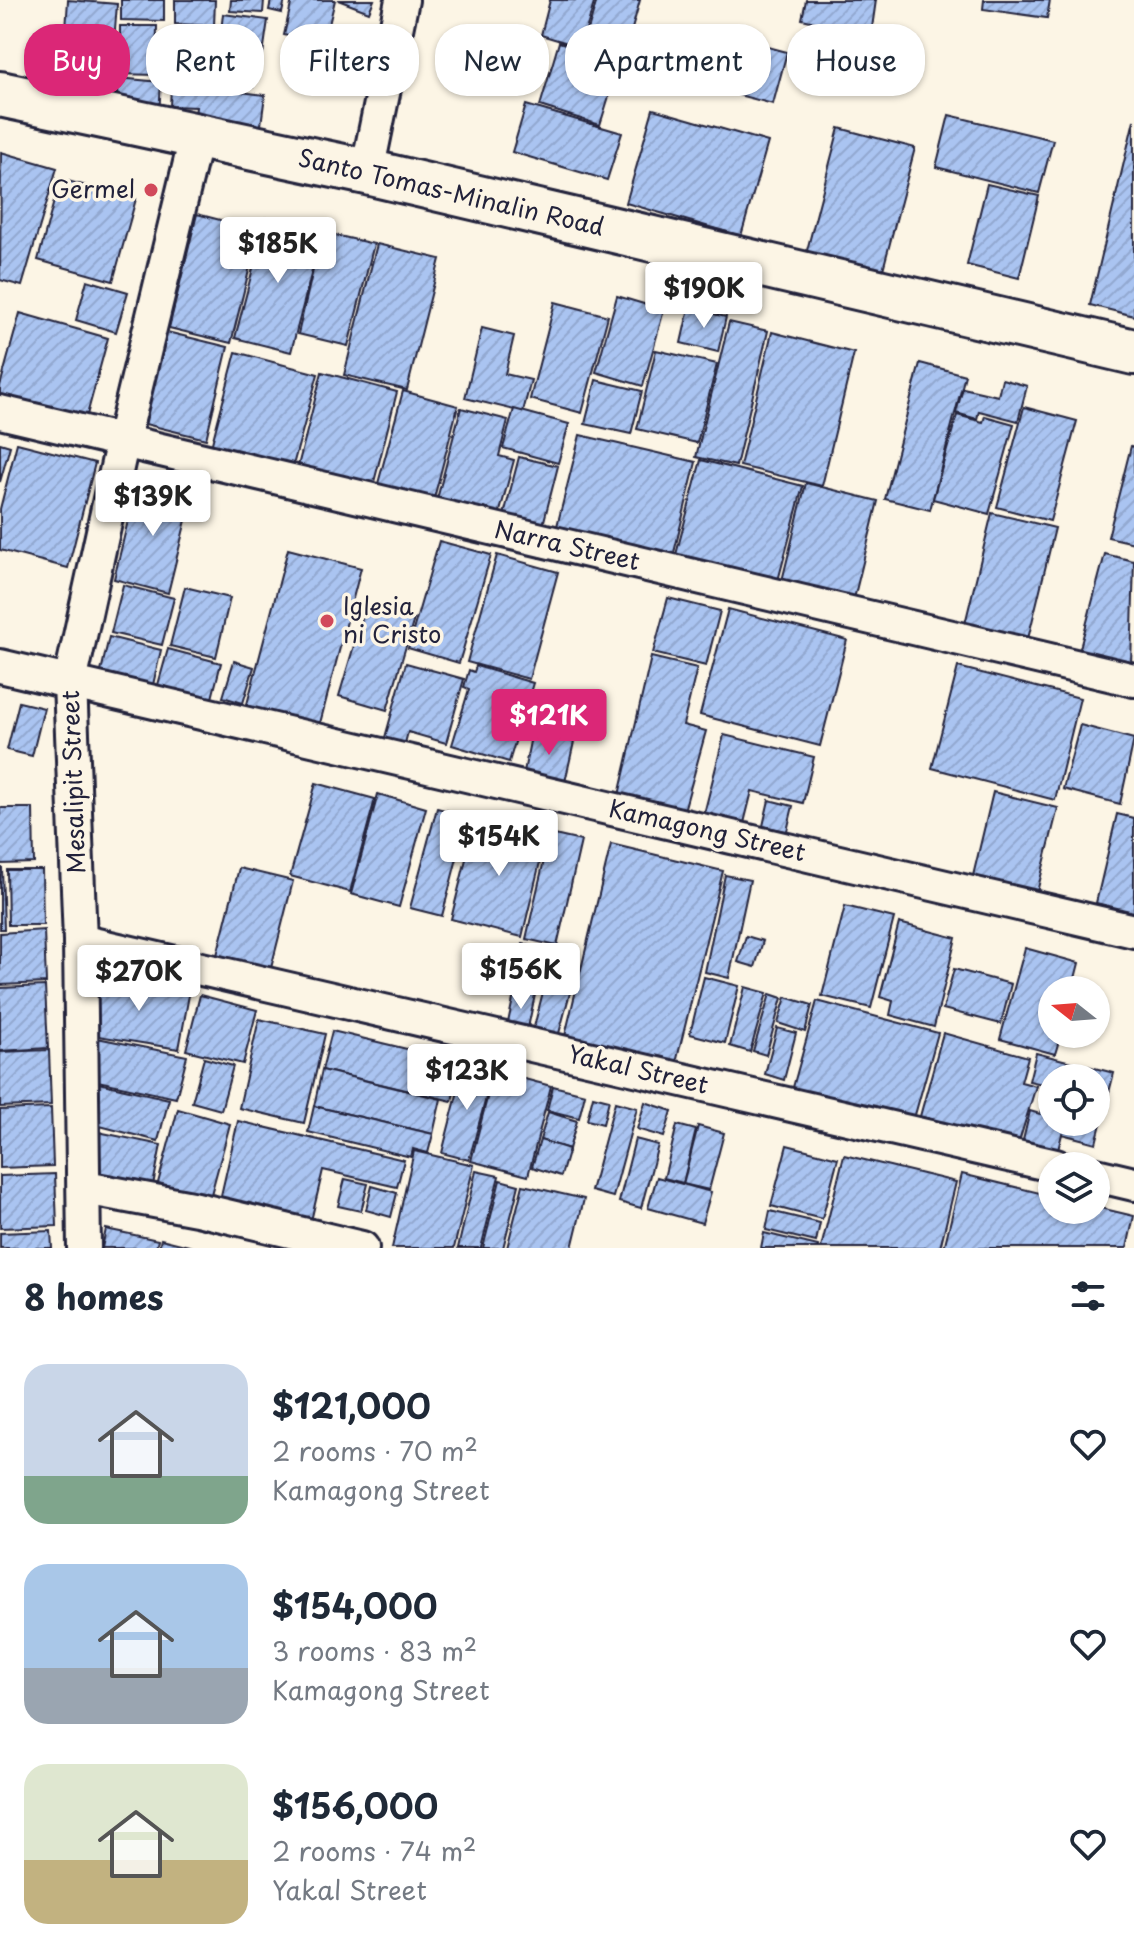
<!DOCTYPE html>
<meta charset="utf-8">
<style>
:root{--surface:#fff;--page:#f6f6f7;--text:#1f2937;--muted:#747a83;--accent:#db2777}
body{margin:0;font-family:"Playpen Sans",sans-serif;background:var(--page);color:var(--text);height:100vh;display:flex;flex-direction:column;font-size:30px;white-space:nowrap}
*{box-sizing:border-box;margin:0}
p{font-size:26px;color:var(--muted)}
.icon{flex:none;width:44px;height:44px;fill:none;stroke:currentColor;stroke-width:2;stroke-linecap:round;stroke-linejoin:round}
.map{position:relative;height:1248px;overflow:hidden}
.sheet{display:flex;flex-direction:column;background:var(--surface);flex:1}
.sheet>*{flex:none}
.hud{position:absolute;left:24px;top:24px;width:1086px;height:72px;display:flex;gap:16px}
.needle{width:52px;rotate:287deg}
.tools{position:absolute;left:1038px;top:976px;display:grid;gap:16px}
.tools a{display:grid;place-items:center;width:72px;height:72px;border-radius:50%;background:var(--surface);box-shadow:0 2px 6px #0004;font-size:40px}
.price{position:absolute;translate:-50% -68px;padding:0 18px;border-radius:8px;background:#fff;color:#222;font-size:26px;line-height:52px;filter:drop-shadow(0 2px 4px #0008)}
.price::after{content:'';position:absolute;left:50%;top:48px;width:24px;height:18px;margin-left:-12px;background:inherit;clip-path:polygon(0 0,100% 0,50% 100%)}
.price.current{background:var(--accent);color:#fff}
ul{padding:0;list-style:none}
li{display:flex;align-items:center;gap:24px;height:200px;padding:0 24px}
li span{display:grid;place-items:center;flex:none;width:224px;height:160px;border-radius:24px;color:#555}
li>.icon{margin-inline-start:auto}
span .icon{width:96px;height:96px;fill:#fffc;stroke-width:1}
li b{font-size:34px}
h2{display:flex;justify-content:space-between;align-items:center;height:96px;padding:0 24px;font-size:34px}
.chip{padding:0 28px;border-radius:32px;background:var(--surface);box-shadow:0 2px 6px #0004;font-size:28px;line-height:72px}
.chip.current{background:var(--accent);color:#fff}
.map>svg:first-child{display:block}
</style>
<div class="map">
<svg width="1134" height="1248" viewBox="0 0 1134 1248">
<defs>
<pattern id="building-hatch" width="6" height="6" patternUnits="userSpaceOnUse" patternTransform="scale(2)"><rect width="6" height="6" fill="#aac4f1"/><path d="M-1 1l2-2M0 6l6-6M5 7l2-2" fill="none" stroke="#92a8d0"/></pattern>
</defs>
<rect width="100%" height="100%" fill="#fcf5e5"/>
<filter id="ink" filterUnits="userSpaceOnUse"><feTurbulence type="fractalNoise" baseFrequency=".0125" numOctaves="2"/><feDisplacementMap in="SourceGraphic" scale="16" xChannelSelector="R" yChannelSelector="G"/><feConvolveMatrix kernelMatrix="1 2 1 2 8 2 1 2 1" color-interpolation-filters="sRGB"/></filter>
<g filter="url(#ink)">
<g fill="url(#building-hatch)" stroke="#22223b" stroke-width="2" fill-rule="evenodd">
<path d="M68,0L117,4L109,106L61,103Z"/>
<path d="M121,0H164V21L121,20Z"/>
<path d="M175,0H215L214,26L175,24Z"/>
<path d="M231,0H264L263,13L230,11Z"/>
<path d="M271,0H285L282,13L269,10Z"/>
<path d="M292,0H335L324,45L284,35Z"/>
<path d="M338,0H374L369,12Z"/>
<path d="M550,0H595L581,47L541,35Z"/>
<path d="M597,0H640L624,58L583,47Z"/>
<path d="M806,0H876L871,35L802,19Z"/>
<path d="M984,0H1050L1047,18L983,9Z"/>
<path d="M223,14L268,20L263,54L219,49Z"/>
<path d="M120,26H157L156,75L120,74Z"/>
<path d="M174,31L211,32L209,88L265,95L259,140L193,131L196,107L170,106Z"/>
<path d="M745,41L787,52L773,104L731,93Z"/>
<path d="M559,42L620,61L600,125L540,106Z"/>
<path d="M216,53L257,59L253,87L212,81Z"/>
<path d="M118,78L161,82L159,115L116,112Z"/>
<path d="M526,105L622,133L607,180L512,152Z"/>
<path d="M653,109L768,142L741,236L626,203Z"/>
<path d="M949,115L1053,140L1039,193L936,167Z"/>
<path d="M1134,120V316L1090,305Z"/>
<path d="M839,128L915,148L881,277L805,258Z"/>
<path d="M1,152L57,168L22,286L0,280Z"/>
<path d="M60,179L136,199L113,281L38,260Z"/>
<path d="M987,184L1039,196L1019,278L967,265Z"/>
<path d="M197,214L259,230L231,343L169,328Z"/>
<path d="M266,218L322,232L291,352L235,338Z"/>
<path d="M322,232L374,244L348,346L298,334Z"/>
<path d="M377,244L440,259L407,390L344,375Z"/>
<path d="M87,280L128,292L116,332L76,320Z"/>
<path d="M617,296L664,310L643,386L596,372Z"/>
<path d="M555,302L608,316L582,413L530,399Z"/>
<path d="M689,308L726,317L718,352L681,343Z"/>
<path d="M20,313L108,338L84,426L0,403V386Z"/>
<path d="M729,322L768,331L736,466L696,457Z"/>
<path d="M482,328L514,336L505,374L531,380L523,412L465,398Z"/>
<path d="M163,331L228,347L206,439L141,423Z"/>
<path d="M772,332L854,353L822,486L740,466Z"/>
<path d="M656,350L717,364L697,443L637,429Z"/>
<path d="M236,352L318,374L292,469L211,447Z"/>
<path d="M920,363L965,375L930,510L885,499Z"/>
<path d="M322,372L397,392L372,490L297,470Z"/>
<path d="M1002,379L1027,386L1018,421L979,411L977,419L956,413L963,388L998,396Z"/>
<path d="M596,380L642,391L631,434L585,424Z"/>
<path d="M403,391L458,406L432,506L376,491Z"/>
<path d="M1024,407L1077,421L1050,521L997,507Z"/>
<path d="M461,408L508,420L499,456L514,460L498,519L436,503Z"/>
<path d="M514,409L569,424L558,463L503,448Z"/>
<path d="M957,415L983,422L985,416L1014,424L989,514L933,499Z"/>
<path d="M580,435L696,462L671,565L554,538Z"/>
<path d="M0,443L10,446L0,482Z"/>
<path d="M17,443L95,463L68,568L0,550V509Z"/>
<path d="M1131,446L1134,447V543L1108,537Z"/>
<path d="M519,457L558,466L543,525L504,515Z"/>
<path d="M701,460L803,486L775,592L673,566Z"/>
<path d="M137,483L192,496L168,593L114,579Z"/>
<path d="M806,483L878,501L852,607L780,589Z"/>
<path d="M992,513L1055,528L1027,643L964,628Z"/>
<path d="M439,541L491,555L459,663L408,648Z"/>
<path d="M288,549L361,568L319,727L246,708Z"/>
<path d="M1105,554L1134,561L1131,665L1079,652Z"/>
<path d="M497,555L558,572L529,679L467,662Z"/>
<path d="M123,585L174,598L162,645L111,633Z"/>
<path d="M185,587L230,598L216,657L170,646Z"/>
<path d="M668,598L720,611L706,666L653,653Z"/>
<path d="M366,605L414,619L387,710L339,696Z"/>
<path d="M728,609L847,640L820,746L700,715Z"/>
<path d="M109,637L161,650L152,689L100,676Z"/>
<path d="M168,649L221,663L210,706L156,692Z"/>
<path d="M651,657L697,668L683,725L706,731L682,818L617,804Z"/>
<path d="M234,661L254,667L243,703L223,697Z"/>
<path d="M406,663L464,679L446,743L408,732L404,747L384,741Z"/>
<path d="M476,666L533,683L509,762L452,745L469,689L464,687L469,670L474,672Z"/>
<path d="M958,667L1080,698L1055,800L932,768Z"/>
<path d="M19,702L44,708L32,756L7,750Z"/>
<path d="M1080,725L1134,739L1120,804L1063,789Z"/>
<path d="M532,731L574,742L565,782L524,772Z"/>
<path d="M724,735L814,757L803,803L752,791L742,831L702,822Z"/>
<path d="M316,783L375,799L350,892L290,876Z"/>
<path d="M993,792L1058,808L1036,896L972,880Z"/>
<path d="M378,794L426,808L399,907L351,894Z"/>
<path d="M769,800L793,806L787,831L763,826Z"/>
<path d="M0,808H33L34,863L0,864Z"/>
<path d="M437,808L468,816L442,916L410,908Z"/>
<path d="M1117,814L1134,818V912L1096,903Z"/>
<path d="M476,819L546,837L522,937L451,919Z"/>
<path d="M550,834L581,841L557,946L526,939Z"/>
<path d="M611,844L723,871L676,1063L565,1036Z"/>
<path d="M0,868H2L4,929H0Z"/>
<path d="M239,868L293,881L268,980L214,967Z"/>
<path d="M7,870H42L43,925H8Z"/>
<path d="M725,875L750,880L729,978L705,972Z"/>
<path d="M845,906L894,918L871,1008L822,996Z"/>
<path d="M899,923L956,938L934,1027L890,1015L893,1001L880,997Z"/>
<path d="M44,930L46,983L0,985V933Z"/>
<path d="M746,936L763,941L755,967L738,962Z"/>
<path d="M523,944L564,953L560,975L574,978L558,1037L533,1031L544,988L515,982Z"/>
<path d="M1025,948L1079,963L1072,990H1052V1034H1061L1055,1054L1000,1039Z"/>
<path d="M954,969L1011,984L1001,1024L943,1009Z"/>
<path d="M99,975L189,995L179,1049L92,1035Z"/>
<path d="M704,977L739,986L725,1043L690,1034Z"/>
<path d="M516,985L536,990L526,1037L506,1032Z"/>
<path d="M45,986L48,1048L0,1051V988Z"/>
<path d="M745,987L767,993L750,1052L730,1046Z"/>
<path d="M770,994L782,998L766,1055L753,1051Z"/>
<path d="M200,995L257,1010L243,1064L186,1050Z"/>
<path d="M786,997L812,1005L805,1032L778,1023Z"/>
<path d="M817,1001L938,1033L913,1122L792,1091Z"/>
<path d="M259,1019L325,1034L304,1123L239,1108Z"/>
<path d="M777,1028L796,1033L784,1080L765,1074Z"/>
<path d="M332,1031L461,1062L452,1101L322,1070Z"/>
<path d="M943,1033L1028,1057L1021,1082L1036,1086L1018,1145L919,1120Z"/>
<path d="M97,1038L187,1056L176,1098L93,1080Z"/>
<path d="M49,1050L51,1105L0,1107V1052Z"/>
<path d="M1036,1053L1114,1073L1096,1143L1062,1134L1055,1162L1020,1153L1030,1111L1040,1114L1047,1085L1029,1081ZM1052,1078H1096V1122H1052Z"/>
<path d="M204,1058L233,1066L221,1110L192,1102Z"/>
<path d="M465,1064L493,1072L469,1160L442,1153Z"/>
<path d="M322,1070L441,1099L433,1134L314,1106Z"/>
<path d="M494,1071L551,1086L528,1176L471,1161Z"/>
<path d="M94,1082L169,1099L158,1141L92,1124Z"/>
<path d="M553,1086L585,1094L579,1118L547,1110Z"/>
<path d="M593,1096L609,1100L603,1124L587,1120Z"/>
<path d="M615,1102L637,1108L613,1197L591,1191Z"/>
<path d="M645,1102L672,1111L664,1137L637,1129Z"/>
<path d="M314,1106L433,1134L428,1153L413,1149L411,1157L308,1132Z"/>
<path d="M51,1108L53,1166L0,1168V1110Z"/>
<path d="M178,1109L230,1124L210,1198L158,1183Z"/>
<path d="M548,1112L577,1121L569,1149L540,1140Z"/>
<path d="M238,1121L404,1160L397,1187L323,1170L311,1221L220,1200Z"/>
<path d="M677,1125L696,1130L683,1183L664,1178Z"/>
<path d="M698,1126L724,1133L709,1190L683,1184Z"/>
<path d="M98,1132L161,1145L153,1185L90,1172Z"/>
<path d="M635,1139L658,1145L641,1208L619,1202Z"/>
<path d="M540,1140L569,1149L561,1176L532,1167Z"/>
<path d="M787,1145L838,1158L822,1219L771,1206Z"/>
<path d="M414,1151L474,1165L454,1248H392Z"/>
<path d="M844,1155L956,1182L940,1248H821Z"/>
<path d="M476,1171L499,1176L481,1248H458Z"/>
<path d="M55,1174L57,1226L0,1228V1176Z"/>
<path d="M962,1174L1052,1196V1210H1096V1207L1134,1216L1127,1248H944Z"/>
<path d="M657,1177L711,1192L702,1223L648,1208Z"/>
<path d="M345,1179L368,1184L361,1211L338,1206Z"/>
<path d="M500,1180L519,1185L503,1248H483Z"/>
<path d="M523,1185L584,1199L572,1248H507Z"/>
<path d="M372,1186L397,1193L391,1217L366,1210Z"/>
<path d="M770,1211L820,1223L816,1242L766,1230Z"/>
<path d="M106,1229L158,1240L156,1248H102Z"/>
<path d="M51,1231L52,1248H0V1233Z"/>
<path d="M764,1233L818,1246V1248H761Z"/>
<path d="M161,1239L197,1248H159Z"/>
</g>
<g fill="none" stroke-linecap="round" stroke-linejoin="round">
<g stroke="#22223b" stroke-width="38">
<g id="minor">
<path d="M367,172L402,0"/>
<path d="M0,412L1134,680"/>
<path d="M0,666L1134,931"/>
<path d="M80,941L1056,1166"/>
<path d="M1096,1175L1134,1184"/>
<path d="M85,1188L197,1209L362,1248"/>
<path d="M84,1248L80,941L70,682L123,440L196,138"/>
</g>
</g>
<g stroke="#22223b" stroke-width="50">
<path id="secondary" d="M0,94L367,172L1134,352"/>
</g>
<use href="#minor" stroke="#fcf5e5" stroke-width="32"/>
<use href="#secondary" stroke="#fcf5e5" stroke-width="44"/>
</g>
</g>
<g fill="#d1495b" stroke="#fcf5e5" stroke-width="3">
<circle cx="151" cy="190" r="8"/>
<circle cx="327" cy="621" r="8"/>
</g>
<g text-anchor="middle" stroke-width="7" stroke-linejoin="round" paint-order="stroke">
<g font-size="24" fill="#22223b" stroke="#fcf5e5" text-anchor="end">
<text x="135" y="198">Germel</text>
<text x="343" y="615" text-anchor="start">Iglesia<tspan x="343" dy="28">ni Cristo</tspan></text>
</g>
<g font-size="24" fill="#22223b" stroke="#fcf5e5">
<text transform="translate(451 193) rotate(13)" y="8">Santo Tomas-Minalin Road</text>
<text transform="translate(567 546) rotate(13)" y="8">Narra Street</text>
<text transform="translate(74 782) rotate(-92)" y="8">Mesalipit Street</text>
<text transform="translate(707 831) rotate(13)" y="8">Kamagong Street</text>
<text transform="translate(638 1070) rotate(13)" y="8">Yakal Street</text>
</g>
</g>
</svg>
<div class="tools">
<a><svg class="needle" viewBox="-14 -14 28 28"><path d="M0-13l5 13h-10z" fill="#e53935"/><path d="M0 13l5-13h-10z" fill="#747a83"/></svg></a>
<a><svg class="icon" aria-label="locate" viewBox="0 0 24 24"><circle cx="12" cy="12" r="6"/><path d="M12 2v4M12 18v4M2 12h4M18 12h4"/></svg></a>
<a><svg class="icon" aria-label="layers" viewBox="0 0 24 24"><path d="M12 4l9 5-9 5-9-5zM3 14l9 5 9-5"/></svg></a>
</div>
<b class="price" style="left:278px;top:285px">$185K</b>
<b class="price" style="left:704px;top:330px">$190K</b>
<b class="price" style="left:153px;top:538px">$139K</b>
<b class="price current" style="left:549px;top:757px">$121K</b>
<b class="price" style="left:499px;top:878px">$154K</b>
<b class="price" style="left:521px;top:1011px">$156K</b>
<b class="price" style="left:139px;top:1013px">$270K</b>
<b class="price" style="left:467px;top:1112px">$123K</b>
<div class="hud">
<a class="chip current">Buy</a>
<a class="chip">Rent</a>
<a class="chip">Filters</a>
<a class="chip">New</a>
<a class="chip">Apartment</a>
<a class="chip">House</a>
</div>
</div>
<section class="sheet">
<h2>8 homes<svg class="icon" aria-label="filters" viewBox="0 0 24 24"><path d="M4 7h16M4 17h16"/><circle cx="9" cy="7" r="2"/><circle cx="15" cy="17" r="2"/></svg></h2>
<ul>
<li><span style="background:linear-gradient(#c9d6e8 70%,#7fa58c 0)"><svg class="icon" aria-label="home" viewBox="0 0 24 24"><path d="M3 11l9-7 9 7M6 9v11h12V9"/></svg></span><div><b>$121,000</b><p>2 rooms · 70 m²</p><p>Kamagong Street</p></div><svg class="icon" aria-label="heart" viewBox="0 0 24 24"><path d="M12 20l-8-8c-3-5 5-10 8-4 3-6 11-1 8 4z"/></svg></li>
<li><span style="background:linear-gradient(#a9c7e8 65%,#9aa5b1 0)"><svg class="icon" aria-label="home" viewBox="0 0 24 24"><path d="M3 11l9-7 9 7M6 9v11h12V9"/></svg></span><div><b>$154,000</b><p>3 rooms · 83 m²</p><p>Kamagong Street</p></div><svg class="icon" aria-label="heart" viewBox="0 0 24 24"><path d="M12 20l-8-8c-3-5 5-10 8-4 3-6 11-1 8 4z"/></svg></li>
<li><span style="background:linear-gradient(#dfe7d0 60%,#c2b280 0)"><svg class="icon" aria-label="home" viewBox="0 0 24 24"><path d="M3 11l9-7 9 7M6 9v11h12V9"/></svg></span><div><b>$156,000</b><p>2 rooms · 74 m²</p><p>Yakal Street</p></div><svg class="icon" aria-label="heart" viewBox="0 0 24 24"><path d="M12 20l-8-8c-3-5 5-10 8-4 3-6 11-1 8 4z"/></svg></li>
</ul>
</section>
